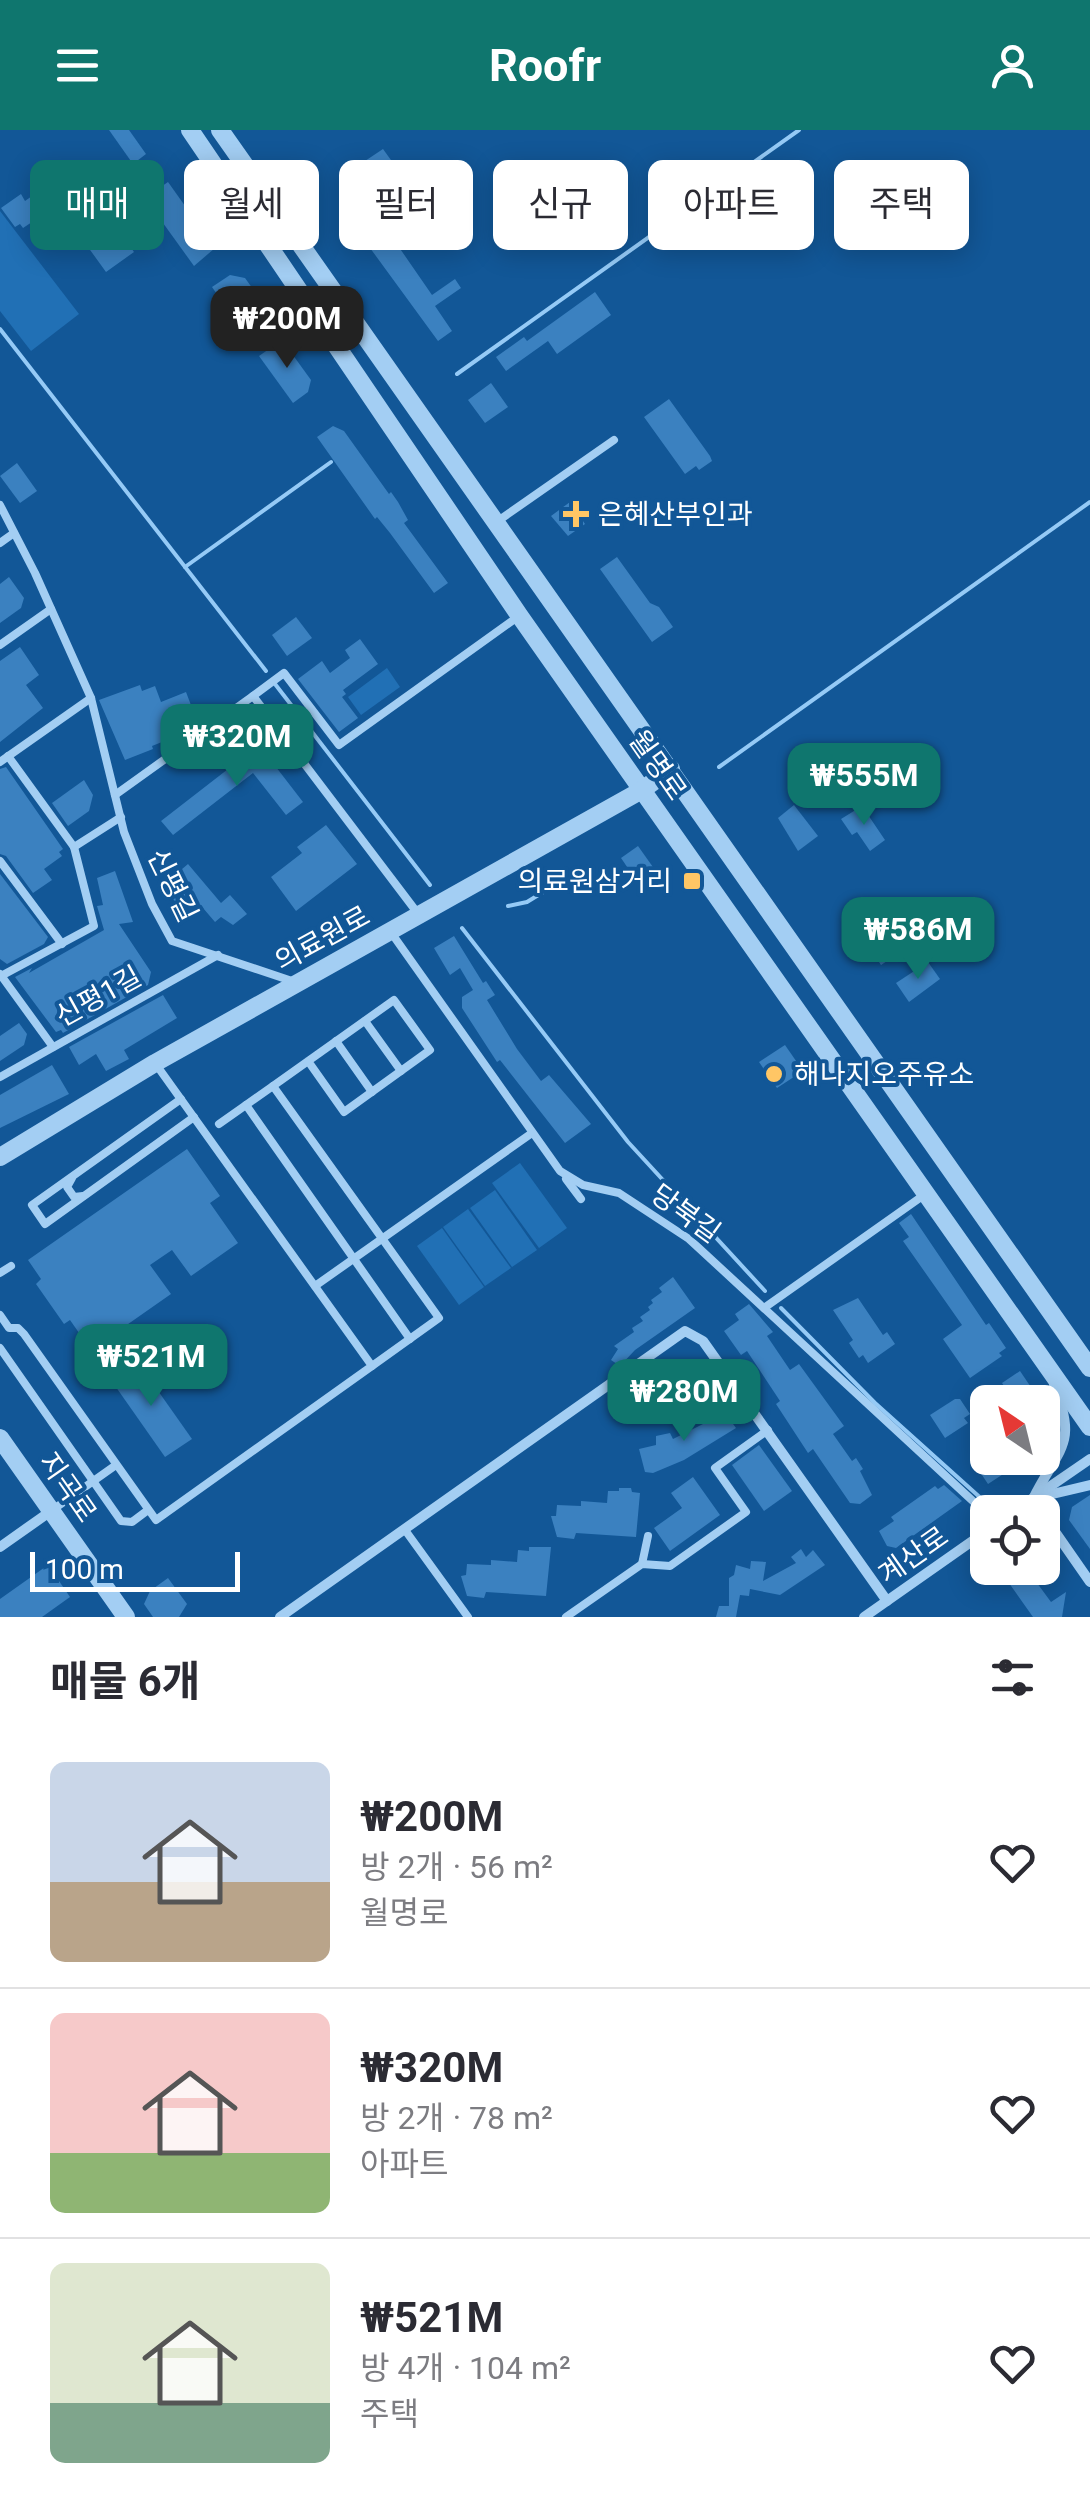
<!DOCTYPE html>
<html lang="ko">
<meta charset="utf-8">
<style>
:root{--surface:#fff;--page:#f2f2f3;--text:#2b2b33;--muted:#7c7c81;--line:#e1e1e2;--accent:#0f766e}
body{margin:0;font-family:Roboto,"Noto Sans KR",sans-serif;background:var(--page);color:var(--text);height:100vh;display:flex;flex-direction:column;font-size:38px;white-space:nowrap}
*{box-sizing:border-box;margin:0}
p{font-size:32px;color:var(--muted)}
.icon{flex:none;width:55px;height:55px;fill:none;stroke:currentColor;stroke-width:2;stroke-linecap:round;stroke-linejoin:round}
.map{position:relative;height:1487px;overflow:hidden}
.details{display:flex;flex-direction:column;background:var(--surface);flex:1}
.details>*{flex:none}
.banner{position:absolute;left:30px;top:30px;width:1030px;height:90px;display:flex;gap:20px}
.needle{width:65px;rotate:325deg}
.controls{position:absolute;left:970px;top:1255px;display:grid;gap:20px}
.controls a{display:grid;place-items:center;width:90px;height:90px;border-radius:15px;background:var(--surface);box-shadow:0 5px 25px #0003;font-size:50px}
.scale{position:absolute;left:30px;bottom:25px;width:210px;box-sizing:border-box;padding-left:10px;border:5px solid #fff;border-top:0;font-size:28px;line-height:35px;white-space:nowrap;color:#fff;-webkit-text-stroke:8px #125797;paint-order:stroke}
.price{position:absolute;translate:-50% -85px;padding:0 22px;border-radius:20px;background:var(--accent);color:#fff;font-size:32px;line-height:65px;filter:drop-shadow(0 2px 5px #0008)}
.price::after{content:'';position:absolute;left:50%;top:60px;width:30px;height:22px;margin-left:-15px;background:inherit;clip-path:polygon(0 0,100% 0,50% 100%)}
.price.selected{background:#222;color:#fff}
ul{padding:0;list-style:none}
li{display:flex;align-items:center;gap:30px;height:250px;padding:0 50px}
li+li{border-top:2px solid var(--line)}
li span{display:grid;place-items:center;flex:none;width:280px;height:200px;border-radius:15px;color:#555}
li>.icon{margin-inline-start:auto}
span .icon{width:120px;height:120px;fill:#fffc;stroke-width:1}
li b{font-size:42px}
h2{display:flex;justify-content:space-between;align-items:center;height:120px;padding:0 50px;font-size:42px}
.tag{padding:0 35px;border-radius:15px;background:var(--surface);box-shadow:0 5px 25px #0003;font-size:35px;line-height:90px}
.tag.selected{background:var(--accent);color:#fff}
header{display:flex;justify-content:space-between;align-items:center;height:130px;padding:0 50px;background:var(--accent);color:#fff;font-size:45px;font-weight:700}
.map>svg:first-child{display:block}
</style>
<header><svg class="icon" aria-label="menu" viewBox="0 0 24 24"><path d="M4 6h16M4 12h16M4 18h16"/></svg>Roofr<svg class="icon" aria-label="person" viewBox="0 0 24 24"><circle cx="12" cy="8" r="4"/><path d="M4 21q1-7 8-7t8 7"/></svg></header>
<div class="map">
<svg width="1090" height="1487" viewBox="0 0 1090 1487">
<rect width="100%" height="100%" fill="#125797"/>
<g fill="#2170b5">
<path d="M0,81L79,184L31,221L0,181Z"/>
<path d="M387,538L400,557L361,585L348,567Z"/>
<path d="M520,1033L567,1098L539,1118L492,1053Z"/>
<path d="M495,1060L537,1120L512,1137L470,1078Z"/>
<path d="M468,1079L511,1138L485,1156L443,1097Z"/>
<path d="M442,1098L484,1157L459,1175L417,1116Z"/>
</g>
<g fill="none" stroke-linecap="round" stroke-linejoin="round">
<g stroke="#95caf6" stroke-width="4">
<path d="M0,199L266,541"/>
<path d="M457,244L799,0"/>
<path d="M185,437L331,332"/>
<path d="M275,554L430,755"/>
<path d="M719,637L1090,372"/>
<path d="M508,776L527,772L566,748"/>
<path d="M462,798L628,1012L765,1161"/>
<path d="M781,1178L875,1273L984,1371"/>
</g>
</g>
<g fill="#3b81c0">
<path d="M109,0H129L146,24L133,34Z"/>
<path d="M383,19L409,55L389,70L362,33Z"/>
<path d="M73,37L134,122L106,142L67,88L42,106L32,92L23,98L20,94L15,97L1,78L21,64L25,71Z"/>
<path d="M168,52L215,118L194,136L145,68Z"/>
<path d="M374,81L432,165L455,149L461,158L435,176L452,201L438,211L354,96Z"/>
<path d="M230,145L245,148L273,187L246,206L212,157Z"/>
<path d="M595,162L611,185L557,224L548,211L506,241L496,227L524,207L527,211Z"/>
<path d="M282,210L311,250L308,262L293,273L259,226Z"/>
<path d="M491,253L508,277L485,293L468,270Z"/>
<path d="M669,269L710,326L712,331L699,340L696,336L685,344L644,287Z"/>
<path d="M333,296L344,301L389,364L391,362L398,372L408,390L404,393L448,453L434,463L390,403L377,387L375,389L317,307Z"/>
<path d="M17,333L37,361L20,373L0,346Z"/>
<path d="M570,372L585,394L568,406L551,386Z"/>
<path d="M617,427L650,473L659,477L673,497L652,512L600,439Z"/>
<path d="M9,447L24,468L21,478L0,493V454Z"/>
<path d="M296,487L312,508L287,526L272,505Z"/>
<path d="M360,509L378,534L343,560L346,564L342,567L358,588L339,602L298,549L322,531L330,543L350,528L345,520Z"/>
<path d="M20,517L39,545L26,555L43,578L0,612V531Z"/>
<path d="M140,555L142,561L155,556L161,572L186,562L197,591L164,604L167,610L152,616L153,619L125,630L99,570Z"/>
<path d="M259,615L303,672L286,685L253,643L173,705L161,691Z"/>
<path d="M6,637L63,719L59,722L62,726L44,739L52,750L33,763L6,726L0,724V639Z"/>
<path d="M84,650L93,665L89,681L68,696L52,673Z"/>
<path d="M794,675L818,706L798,721L778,688Z"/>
<path d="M862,676L885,710L870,721L857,702L852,705L841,689Z"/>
<path d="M326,695L357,734L296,781L271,747L302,723L297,717Z"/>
<path d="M638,716L660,747L636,750L621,728Z"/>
<path d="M188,734L221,773L230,765L247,784L233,795L221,787L215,792L203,778L190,789L162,756Z"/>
<path d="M115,741L133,792L119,794L151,842L148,855L63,903L61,900L56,902L15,847L32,838L29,843L104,800L97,776L103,775L97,748Z"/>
<path d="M0,744L48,807L44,814L7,834L0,829Z"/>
<path d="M900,795L913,814L881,835L871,820L887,810L884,805Z"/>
<path d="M454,806L483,853L486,851L495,865L487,870L517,919L541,951L549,945L591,994L565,1013L500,930L497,932L462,878V867L473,860L460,838L450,845L434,818Z"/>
<path d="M928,832L940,849L909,872L896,853Z"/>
<path d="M163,865L177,888L124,920L129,929L106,941L96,924L79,935L69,917Z"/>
<path d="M19,893L27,904L24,915L0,931V906Z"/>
<path d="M785,915L803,941L777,958L759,932Z"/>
<path d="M52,935L69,964L0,998V965Z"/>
<path d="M187,1019L220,1066L210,1073L238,1113L191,1146L172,1120L150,1135L171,1164L91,1220L70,1190L64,1194L36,1154L41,1149L28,1130Z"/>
<path d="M911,1084L986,1195L989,1193L1006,1218L999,1223L1002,1226L970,1248L943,1209L962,1195L903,1111L909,1107L899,1093Z"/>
<path d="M673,1147L695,1178L635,1220L620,1236L611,1230L618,1219L614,1216L634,1202L632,1198L643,1191L640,1187L650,1180L648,1177L653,1173L651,1170L662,1162L659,1158Z"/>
<path d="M858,1168L883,1205L887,1202L895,1214L868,1233L863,1225L859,1228L849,1213L853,1210L833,1180Z"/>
<path d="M749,1174L773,1202L767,1206L790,1240L799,1234L844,1296L833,1304L852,1331L856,1328L863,1339L860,1341L872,1365L860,1374L850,1373L813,1319L808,1323L776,1274L780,1271L747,1221L741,1225L724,1201L739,1190L735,1184Z"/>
<path d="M137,1231L192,1309L165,1327L111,1250Z"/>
<path d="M1020,1241L1041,1272H1015L1002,1253Z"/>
<path d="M955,1269H960L970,1284L964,1288L968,1293L945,1308L930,1285Z"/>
<path d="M710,1282L714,1290L725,1283L736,1298L684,1330L653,1343L645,1342L639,1319L656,1315V1306L670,1303L673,1309L703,1294L701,1288Z"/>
<path d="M759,1315L792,1361L764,1381L732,1335Z"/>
<path d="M983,1315L988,1328H999L1008,1341L988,1354L974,1333L978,1331L972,1322Z"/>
<path d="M693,1347L720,1385L670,1421L654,1398L682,1378L671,1363Z"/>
<path d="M944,1355L962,1371L896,1418L887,1416L879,1401L894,1391L891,1387L935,1356L938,1359Z"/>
<path d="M619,1358H631L632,1362L640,1363L636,1407L576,1403L574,1409L557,1407L551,1386H556L557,1375L581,1376V1371L607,1373L608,1361H619Z"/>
<path d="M1090,1365V1419L1069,1390L1072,1377Z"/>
<path d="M529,1417H551L546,1466L486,1462L484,1468L467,1466L461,1446L466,1445L467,1434L491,1435V1430L517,1432L518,1420L529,1421Z"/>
<path d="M801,1419L806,1427L813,1420L825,1435L780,1465L750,1459L749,1466L740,1465L736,1487H716L719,1476H729V1448L734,1445L736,1435L750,1439L751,1431L766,1432L763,1451L796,1433L791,1427Z"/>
<path d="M48,1435L70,1467L42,1487H0V1469Z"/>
<path d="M1015,1438H1026L1051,1472L1066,1462L1062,1487H1033L1004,1446Z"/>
<path d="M168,1448L187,1474L179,1487H153L144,1474L150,1461Z"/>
</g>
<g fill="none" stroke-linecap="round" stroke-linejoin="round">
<g stroke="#a3cef3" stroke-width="8">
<path d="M0,375L35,443L91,568L124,702L152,774L172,811L295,852"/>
<path d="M495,393L614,310"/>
<path d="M0,413L14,403"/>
<path d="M0,515L51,479"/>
<path d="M253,566L284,543L339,615L519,486"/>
<path d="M0,632L91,568"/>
<path d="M115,665L253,566L419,785"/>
<path d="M74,717L121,687"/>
<path d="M0,731L62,814"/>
<path d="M390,801L560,1041L583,1055L619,1063L689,1109L988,1385"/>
<path d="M0,844L53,917"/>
<path d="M1,846L94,796L74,717L8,626"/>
<path d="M365,891L401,941"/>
<path d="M336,911L372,962"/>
<path d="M308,931L344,982L430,920L394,870L273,956L439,1188L372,1236"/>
<path d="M0,947L218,825"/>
<path d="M273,956L246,975L410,1209"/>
<path d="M181,969L32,1075L45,1094L194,987"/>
<path d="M219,994L246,975"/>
<path d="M72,1048L67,1057L74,1067L83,1066"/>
<path d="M566,1049L581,1069"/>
<path d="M0,1143L11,1136"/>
<path d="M315,1156L532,1003"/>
<path d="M764,1178L924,1065"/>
<path d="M0,1185L9,1198H18L24,1204L156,1390L372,1236L155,933"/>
<path d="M0,1218L121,1391L132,1392L148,1380"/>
<path d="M51,1381L116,1335"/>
<path d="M405,1400L468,1487"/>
<path d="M642,1434L648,1406"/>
<path d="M566,1487L642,1434L670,1436L746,1382L715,1338L768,1300"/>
</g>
<g stroke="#a3cef3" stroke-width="10">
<path d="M1044,1366L1090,1355"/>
<path d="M1033,1369C1058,1318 1079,1315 1054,1256"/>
<path d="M1013,1382L1090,1329"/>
<path d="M1042,1383L1090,1452"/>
<path d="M0,1417L51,1381"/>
<path d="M280,1487L685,1201L703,1211L887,1471"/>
<path d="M864,1487L988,1400"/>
</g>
<g stroke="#a3cef3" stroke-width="18">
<path d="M190,0L519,485L1090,1297"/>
<path d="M220,0L1090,1238"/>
<path d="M0,1027L155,933L642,660L671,639"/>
<path d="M0,1308L126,1487"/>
</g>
</g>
<g fill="#ffc665" stroke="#125797" stroke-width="4">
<path d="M571 369h10v10h10v10h-10v10h-10v-10h-10v-10h10z"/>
<rect x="682" y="741" width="20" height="20" rx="5"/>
<circle cx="774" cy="944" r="10"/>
</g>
<g text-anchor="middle" stroke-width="8" stroke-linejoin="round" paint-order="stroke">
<g font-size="28" fill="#fff" stroke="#125797" text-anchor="start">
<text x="598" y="394">은혜산부인과</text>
<text x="672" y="761" text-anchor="end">의료원삼거리</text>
<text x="794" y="954">해나지오주유소</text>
</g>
<g font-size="28" fill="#fff" stroke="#125797">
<text transform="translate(658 635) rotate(55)" y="10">월명로</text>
<text transform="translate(173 755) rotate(64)" y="10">신평길</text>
<text transform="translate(322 808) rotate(-29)" y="10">의료원로</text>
<text transform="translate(98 866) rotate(-29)" y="10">신평1길</text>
<text transform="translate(686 1083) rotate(36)" y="10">당북길</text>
<text transform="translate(68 1357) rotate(55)" y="10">지곡로</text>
<text transform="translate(913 1425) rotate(-35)" y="10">계산로</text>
</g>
</g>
</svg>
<div class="controls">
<a><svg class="needle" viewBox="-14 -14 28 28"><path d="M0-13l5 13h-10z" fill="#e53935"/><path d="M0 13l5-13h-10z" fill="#7c7c81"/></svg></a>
<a><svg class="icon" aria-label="locate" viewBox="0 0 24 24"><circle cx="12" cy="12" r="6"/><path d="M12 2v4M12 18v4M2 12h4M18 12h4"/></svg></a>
</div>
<div class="scale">100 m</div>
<b class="price selected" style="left:287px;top:241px">₩200M</b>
<b class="price" style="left:237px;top:659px">₩320M</b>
<b class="price" style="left:864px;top:698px">₩555M</b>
<b class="price" style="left:918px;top:852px">₩586M</b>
<b class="price" style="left:151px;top:1279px">₩521M</b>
<b class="price" style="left:684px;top:1314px">₩280M</b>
<div class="banner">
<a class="tag selected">매매</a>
<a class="tag">월세</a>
<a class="tag">필터</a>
<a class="tag">신규</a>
<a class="tag">아파트</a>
<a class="tag">주택</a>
</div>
</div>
<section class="details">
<h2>매물 6개<svg class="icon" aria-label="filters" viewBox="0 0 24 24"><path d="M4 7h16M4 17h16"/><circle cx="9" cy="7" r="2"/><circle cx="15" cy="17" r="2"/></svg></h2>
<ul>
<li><span style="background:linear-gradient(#c9d6e8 60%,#b9a48a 0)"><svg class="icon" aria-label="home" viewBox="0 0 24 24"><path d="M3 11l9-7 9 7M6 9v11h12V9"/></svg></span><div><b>₩200M</b><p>방 2개 · 56 m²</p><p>월명로</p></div><svg class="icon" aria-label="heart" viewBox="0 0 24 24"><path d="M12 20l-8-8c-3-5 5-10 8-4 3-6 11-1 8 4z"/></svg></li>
<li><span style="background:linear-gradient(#f6c9c9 70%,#8fb573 0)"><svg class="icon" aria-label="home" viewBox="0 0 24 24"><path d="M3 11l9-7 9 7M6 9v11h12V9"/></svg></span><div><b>₩320M</b><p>방 2개 · 78 m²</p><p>아파트</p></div><svg class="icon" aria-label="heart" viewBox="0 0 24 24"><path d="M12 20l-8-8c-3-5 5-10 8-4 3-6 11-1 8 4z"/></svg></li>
<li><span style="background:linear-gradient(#dfe7d0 70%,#7fa58c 0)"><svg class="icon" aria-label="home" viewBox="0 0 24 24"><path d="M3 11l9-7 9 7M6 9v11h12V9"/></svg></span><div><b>₩521M</b><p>방 4개 · 104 m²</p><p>주택</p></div><svg class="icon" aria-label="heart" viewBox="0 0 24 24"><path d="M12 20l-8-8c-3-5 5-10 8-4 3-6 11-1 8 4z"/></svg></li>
</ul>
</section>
